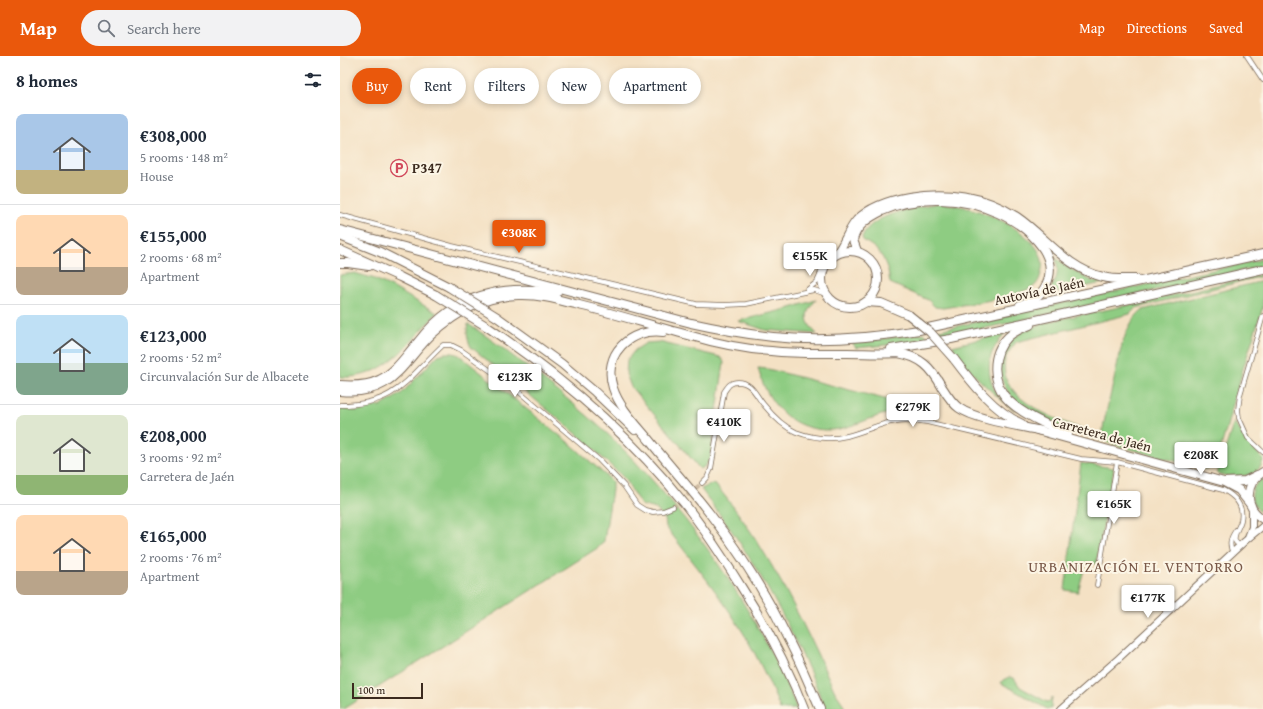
<!DOCTYPE html>
<meta charset="utf-8">
<style>
:root{--surface:#fff;--page:#f2f2f3;--text:#1f2937;--muted:#747a83;--line:#e0e1e3;--accent:#ea580c}
body{margin:0;font-family:"Gentium Book Plus",serif;background:var(--page);color:var(--text);height:100vh;display:flex;flex-direction:column;font-size:15px;white-space:nowrap}
*{box-sizing:border-box;margin:0}
p{font-size:13px;color:var(--muted)}
.icon{flex:none;width:22px;height:22px;fill:none;stroke:currentColor;stroke-width:2;stroke-linecap:round;stroke-linejoin:round}
.map{position:relative;flex:1;overflow:hidden}
.sheet{display:flex;flex-direction:column;background:var(--surface);width:340px}
.sheet>*{flex:none}
.guide{position:absolute;left:12px;top:12px;width:380px;height:36px;display:flex;gap:8px}
.scale{position:absolute;left:12px;bottom:10px;width:71px;box-sizing:border-box;padding-left:4px;border:2px solid #3b2a1e;border-top:0;font-size:11px;line-height:14px;white-space:nowrap;color:#3b2a1e;-webkit-text-stroke:3px #fcf5e5;paint-order:stroke}
.price{position:absolute;translate:-50% -34px;padding:0 9px;border-radius:4px;background:#fff;color:#222;font-size:13px;line-height:26px;filter:drop-shadow(0 1px 2px #0008)}
.price::after{content:'';position:absolute;left:50%;top:24px;width:12px;height:9px;margin-left:-6px;background:inherit;clip-path:polygon(0 0,100% 0,50% 100%)}
.price.active{background:var(--accent);color:#fff}
ul{padding:0;list-style:none}
li{display:flex;align-items:center;gap:12px;height:100px;padding:0 16px}
li+li{border-top:1px solid var(--line)}
li span{display:grid;place-items:center;flex:none;width:112px;height:80px;border-radius:8px;color:#555}
li>.icon{margin-inline-start:auto}
span .icon{width:48px;height:48px;fill:#fffc;stroke-width:1}
li b{font-size:17px}
h2{display:flex;justify-content:space-between;align-items:center;height:48px;padding:0 16px;font-size:17px}
.chip{padding:0 14px;border-radius:18px;background:var(--surface);box-shadow:0 2px 6px #0003;font-size:14px;line-height:36px}
.chip.active{background:var(--accent);color:#fff}
header{display:flex;align-items:center;gap:24px;box-sizing:border-box;height:56px;padding:0 20px;background:var(--accent);color:#fff}
header strong{font-size:19px}
nav{display:flex;gap:22px;margin-inline-start:auto;font-size:14px}
.search{width:280px;height:36px;background:var(--page);display:flex;align-items:center;gap:10px;box-sizing:border-box;padding:0 14px;border-radius:22px;color:var(--muted);font-size:15px}
main{display:flex;flex:1;min-height:0}
.map>svg:first-child{display:block}
</style>
<header>
<strong>Map</strong>
<div class="search"><svg class="icon" aria-label="search" viewBox="0 0 24 24"><circle cx="10" cy="10" r="6"/><path d="M15 15l6 6"/></svg>Search here</div>
<nav><a>Map</a><a>Directions</a><a>Saved</a></nav>
</header>
<main>
<section class="sheet">
<h2>8 homes<svg class="icon" aria-label="filters" viewBox="0 0 24 24"><path d="M4 7h16M4 17h16"/><circle cx="9" cy="7" r="2"/><circle cx="15" cy="17" r="2"/></svg></h2>
<ul>
<li><span style="background:linear-gradient(#a9c7e8 70%,#c2b280 0)"><svg class="icon" aria-label="home" viewBox="0 0 24 24"><path d="M3 11l9-7 9 7M6 9v11h12V9"/></svg></span><div><b>€308,000</b><p>5 rooms · 148 m²</p><p>House</p></div></li>
<li><span style="background:linear-gradient(#ffd9b3 65%,#b9a48a 0)"><svg class="icon" aria-label="home" viewBox="0 0 24 24"><path d="M3 11l9-7 9 7M6 9v11h12V9"/></svg></span><div><b>€155,000</b><p>2 rooms · 68 m²</p><p>Apartment</p></div></li>
<li><span style="background:linear-gradient(#bfe0f5 60%,#7fa58c 0)"><svg class="icon" aria-label="home" viewBox="0 0 24 24"><path d="M3 11l9-7 9 7M6 9v11h12V9"/></svg></span><div><b>€123,000</b><p>2 rooms · 52 m²</p><p>Circunvalación Sur de Albacete</p></div></li>
<li><span style="background:linear-gradient(#dfe7d0 75%,#8fb573 0)"><svg class="icon" aria-label="home" viewBox="0 0 24 24"><path d="M3 11l9-7 9 7M6 9v11h12V9"/></svg></span><div><b>€208,000</b><p>3 rooms · 92 m²</p><p>Carretera de Jaén</p></div></li>
<li><span style="background:linear-gradient(#ffd9b3 70%,#b9a48a 0)"><svg class="icon" aria-label="home" viewBox="0 0 24 24"><path d="M3 11l9-7 9 7M6 9v11h12V9"/></svg></span><div><b>€165,000</b><p>2 rooms · 76 m²</p><p>Apartment</p></div></li>
</ul>
</section>
<div class="map">
<svg width="923" height="653" viewBox="0 0 923 653">
<rect width="100%" height="100%" fill="#fcf5e5"/>
<filter id="ink" filterUnits="userSpaceOnUse"><feTurbulence type="fractalNoise" baseFrequency=".025" numOctaves="2"/><feDisplacementMap in="SourceGraphic" scale="8" xChannelSelector="R" yChannelSelector="G"/><feConvolveMatrix kernelMatrix="1 2 1 2 8 2 1 2 1" color-interpolation-filters="sRGB"/></filter>
<filter id="wash" filterUnits="userSpaceOnUse"><feTurbulence type="fractalNoise" baseFrequency=".012" numOctaves="4" result="noise"/><feDisplacementMap in="SourceGraphic" scale="16" xChannelSelector="R" yChannelSelector="G"/><feGaussianBlur stdDeviation="0.9" result="paint"/><feColorMatrix in="noise" values="0 0 0 0 0 0 0 0 0 0 0 0 0 0 0 0 0 1.4 0 .05"/><feComposite in="paint" operator="in"/></filter>
<g filter="url(#wash)">
<rect width="100%" height="100%" fill="#f4e1c4"/>
<g fill="#8ecc82" stroke="#647b50">
<path d="M600,147C608,148 616,149 624,151C649,156 708,182 702,213C700,222 699,228 690,233C685,235 680,236 675,238C652,245 627,248 603,252L595,251L588,244L550,227L548,214L543,202L535,192L523,184L522,181C530,158 579,150 600,147Z"/>
<path d="M716,202L727,211L752,225L767,226L705,239C716,227 720,219 716,202Z"/>
<path d="M923,203V210L601,282L595,275Z"/>
<path d="M15,217L35,223L52,231L97,257C69,287 45,324 0,321V219Z"/>
<path d="M923,218V220L796,252L790,258L676,286C673,291 666,298 665,304C656,348 732,369 762,380C764,362 769,346 773,328C779,304 782,271 802,254L923,225V251L903,313L878,402L869,399L867,413C820,401 773,390 728,373C713,367 697,361 684,352C671,342 661,329 659,312C657,296 671,282 684,275C707,263 744,259 770,253C821,242 872,230 923,218Z"/>
<path d="M476,244C464,257 464,265 477,278L425,274L398,265L447,253Z"/>
<path d="M128,268C152,283 174,301 196,318C224,340 253,363 279,389C354,464 417,555 457,653H440C430,627 418,602 404,578C381,540 353,506 326,471L325,463L316,453L301,449L283,421L237,378L131,291C127,283 126,276 128,268Z"/>
<path d="M584,277L590,283L566,287L516,292L512,286L541,283Z"/>
<path d="M665,277C654,291 647,300 650,320C651,325 653,333 657,338C661,344 669,350 675,355C652,337 628,316 612,290Z"/>
<path d="M319,286L380,301L384,306L370,404L364,411L360,413L291,331L286,318L287,304L295,294L306,287Z"/>
<path d="M105,297H113L119,299L233,390L272,425V434L264,485L259,491L4,653H0V353L17,355L43,349L62,337L98,299Z"/>
<path d="M418,312L428,313L591,355L592,359C578,357 563,354 549,357C530,361 510,373 491,374C451,375 427,348 418,312Z"/>
<path d="M894,366L907,385L923,403C921,424 891,421 877,418Z"/>
<path d="M741,407L774,412L756,508L746,506L738,536L725,534Z"/>
<path d="M923,420V459C908,445 908,435 923,420Z"/>
<path d="M374,427C426,487 462,564 495,636L502,646L505,653H485C466,601 436,544 407,498C393,475 376,454 361,433Z"/>
<path d="M669,621L674,622L680,631L707,646L710,645L712,641L711,653H707L661,627L663,624Z"/>
</g>
</g>
<g filter="url(#ink)">
<g fill="none" stroke-linecap="round" stroke-linejoin="round">
<path stroke="#cfbca3" stroke-width="4" stroke-dasharray="4 2" stroke-linecap="butt" d="M333,451L362,427"/>
<g stroke="#7c6a58" stroke-width="5.5">
<g id="street">
<path d="M907,0L923,24"/>
<path d="M0,159L112,190L356,248L385,249L406,248L474,234L486,238"/>
<path d="M467,234L477,226L482,215"/>
<path d="M923,260L900,339L898,354L899,362L908,382L923,396"/>
<path d="M0,349C56,349 66,324 103,289H111L121,294L171,329L259,404L284,430L297,449L305,454L313,456L323,455L333,451"/>
<path d="M362,427L367,422L371,413L384,336C388,330 390,326 398,326C412,326 416,340 424,349C432,359 444,371 456,376C472,382 491,384 507,380C524,376 540,367 557,365C567,363 577,365 587,366L741,403L777,406L883,434C895,440 904,450 901,464C900,470 893,478 895,485C896,487 899,489 900,490"/>
<path d="M893,497C888,488 891,481 896,474"/>
<path d="M757,529L777,406"/>
</g>
</g>
<g stroke="#7c6a58" stroke-width="8">
<g id="secondary">
<path d="M908,481L912,471V452"/>
<path d="M721,653L779,602L905,485L923,470"/>
</g>
</g>
<g stroke="#7c6a58" stroke-width="10">
<g id="highway">
<path d="M0,174L351,267C378,273 405,278 433,281C481,286 531,282 579,274L923,198"/>
<path d="M0,180L40,196L109,231"/>
<path d="M0,194L60,221L96,239"/>
<circle cx="510" cy="223" r="28"/>
<path d="M517,195L513,184C516,169 530,161 542,155C577,139 623,141 658,157C683,168 722,197 706,229C701,240 691,245 680,249"/>
<path d="M497,197C505,187 508,174 517,164C530,151 552,144 569,141C606,134 645,140 677,161C705,180 727,213 763,221C773,224 785,223 796,223"/>
<path d="M0,207H8L29,210"/>
<path d="M526,246L541,247L569,259"/>
<path d="M157,261L222,308L255,336L295,374"/>
<path d="M690,269C682,272 674,275 668,281C650,299 652,328 669,345C685,360 708,369 728,378"/>
<path d="M146,270C219,319 289,378 344,447C365,474 384,503 402,532C426,570 448,611 464,653"/>
<path d="M323,276C290,272 262,298 273,332C279,351 296,368 309,384C329,409 351,433 370,458C401,498 428,541 450,587C461,608 470,631 480,653"/>
<path d="M551,293L611,283L923,213"/>
<path d="M614,303C632,327 654,355 682,368"/>
<path d="M0,329C13,330 27,330 39,324C56,316 66,299 78,286C87,274 98,263 111,254C142,233 181,231 217,236"/>
<path d="M0,335C53,340 60,309 92,278C116,256 145,240 178,239C197,238 216,243 235,248C273,257 310,269 348,279C375,287 403,293 431,295C456,298 482,297 507,297C524,297 541,298 558,297C581,301 591,311 602,331C607,339 612,347 619,352C636,364 680,370 702,375"/>
<path d="M697,374L884,426L899,434L910,448"/>
<path d="M923,416C904,427 904,452 923,463"/>
<path d="M885,426L905,425L917,419"/>
</g>
</g>
<use href="#street" stroke="#fff" stroke-width="4"/>
<use href="#secondary" stroke="#fff" stroke-width="6"/>
<use href="#highway" stroke="#fff" stroke-width="8"/>
<g stroke="#7c6a58" stroke-width="10" stroke-linecap="butt">
<g id="highway-bridge">
<path d="M109,231L157,261"/>
<path d="M96,239L146,270"/>
<path d="M569,259L590,276L614,303"/>
</g>
</g>
<use href="#highway-bridge" stroke="#fff" stroke-width="8"/>
</g>
</g>
<defs>
<g id="parking-ring" transform="scale(0.9)"><circle r="9.5" fill="#fcf5e5" stroke="#d1495b" stroke-width="1.5"/><path d="M-3.5-5.5H1a3.5 3.5 0 0 1 0 7H-1V5.5H-3.5ZM-1-3.4V-.6H.8a1.4 1.4 0 0 0 0-2.8Z" fill="#d1495b"/></g>
</defs>
<g fill-rule="evenodd">
<use href="#parking-ring" x="59" y="112"/>
</g>
<g text-anchor="middle" stroke-width="4" stroke-linejoin="round" paint-order="stroke">
<g font-size="14" font-weight="bold" fill="#3b2a1e" stroke="#fcf5e5" text-anchor="start">
<text x="72" y="117">P347</text>
</g>
<g font-size="14" fill="#3b2a1e" stroke="#fcf5e5">
<text transform="translate(699 235) rotate(-12)" y="5">Autovía de Jaén</text>
<text transform="translate(762 378) rotate(15)" y="5">Carretera de Jaén</text>
</g>
<g font-size="15" letter-spacing="1" fill="#795848" stroke="#fcf5e5">
<text x="796" y="516">URBANIZACIÓN EL VENTORRO</text>
</g>
</g>
</svg>
<div class="scale">100 m</div>
<b class="price active" style="left:179px;top:198px">€308K</b>
<b class="price" style="left:470px;top:221px">€155K</b>
<b class="price" style="left:175px;top:342px">€123K</b>
<b class="price" style="left:573px;top:372px">€279K</b>
<b class="price" style="left:384px;top:387px">€410K</b>
<b class="price" style="left:861px;top:420px">€208K</b>
<b class="price" style="left:774px;top:469px">€165K</b>
<b class="price" style="left:808px;top:563px">€177K</b>
<div class="guide">
<a class="chip active">Buy</a>
<a class="chip">Rent</a>
<a class="chip">Filters</a>
<a class="chip">New</a>
<a class="chip">Apartment</a>
</div>
</div>
</main>
